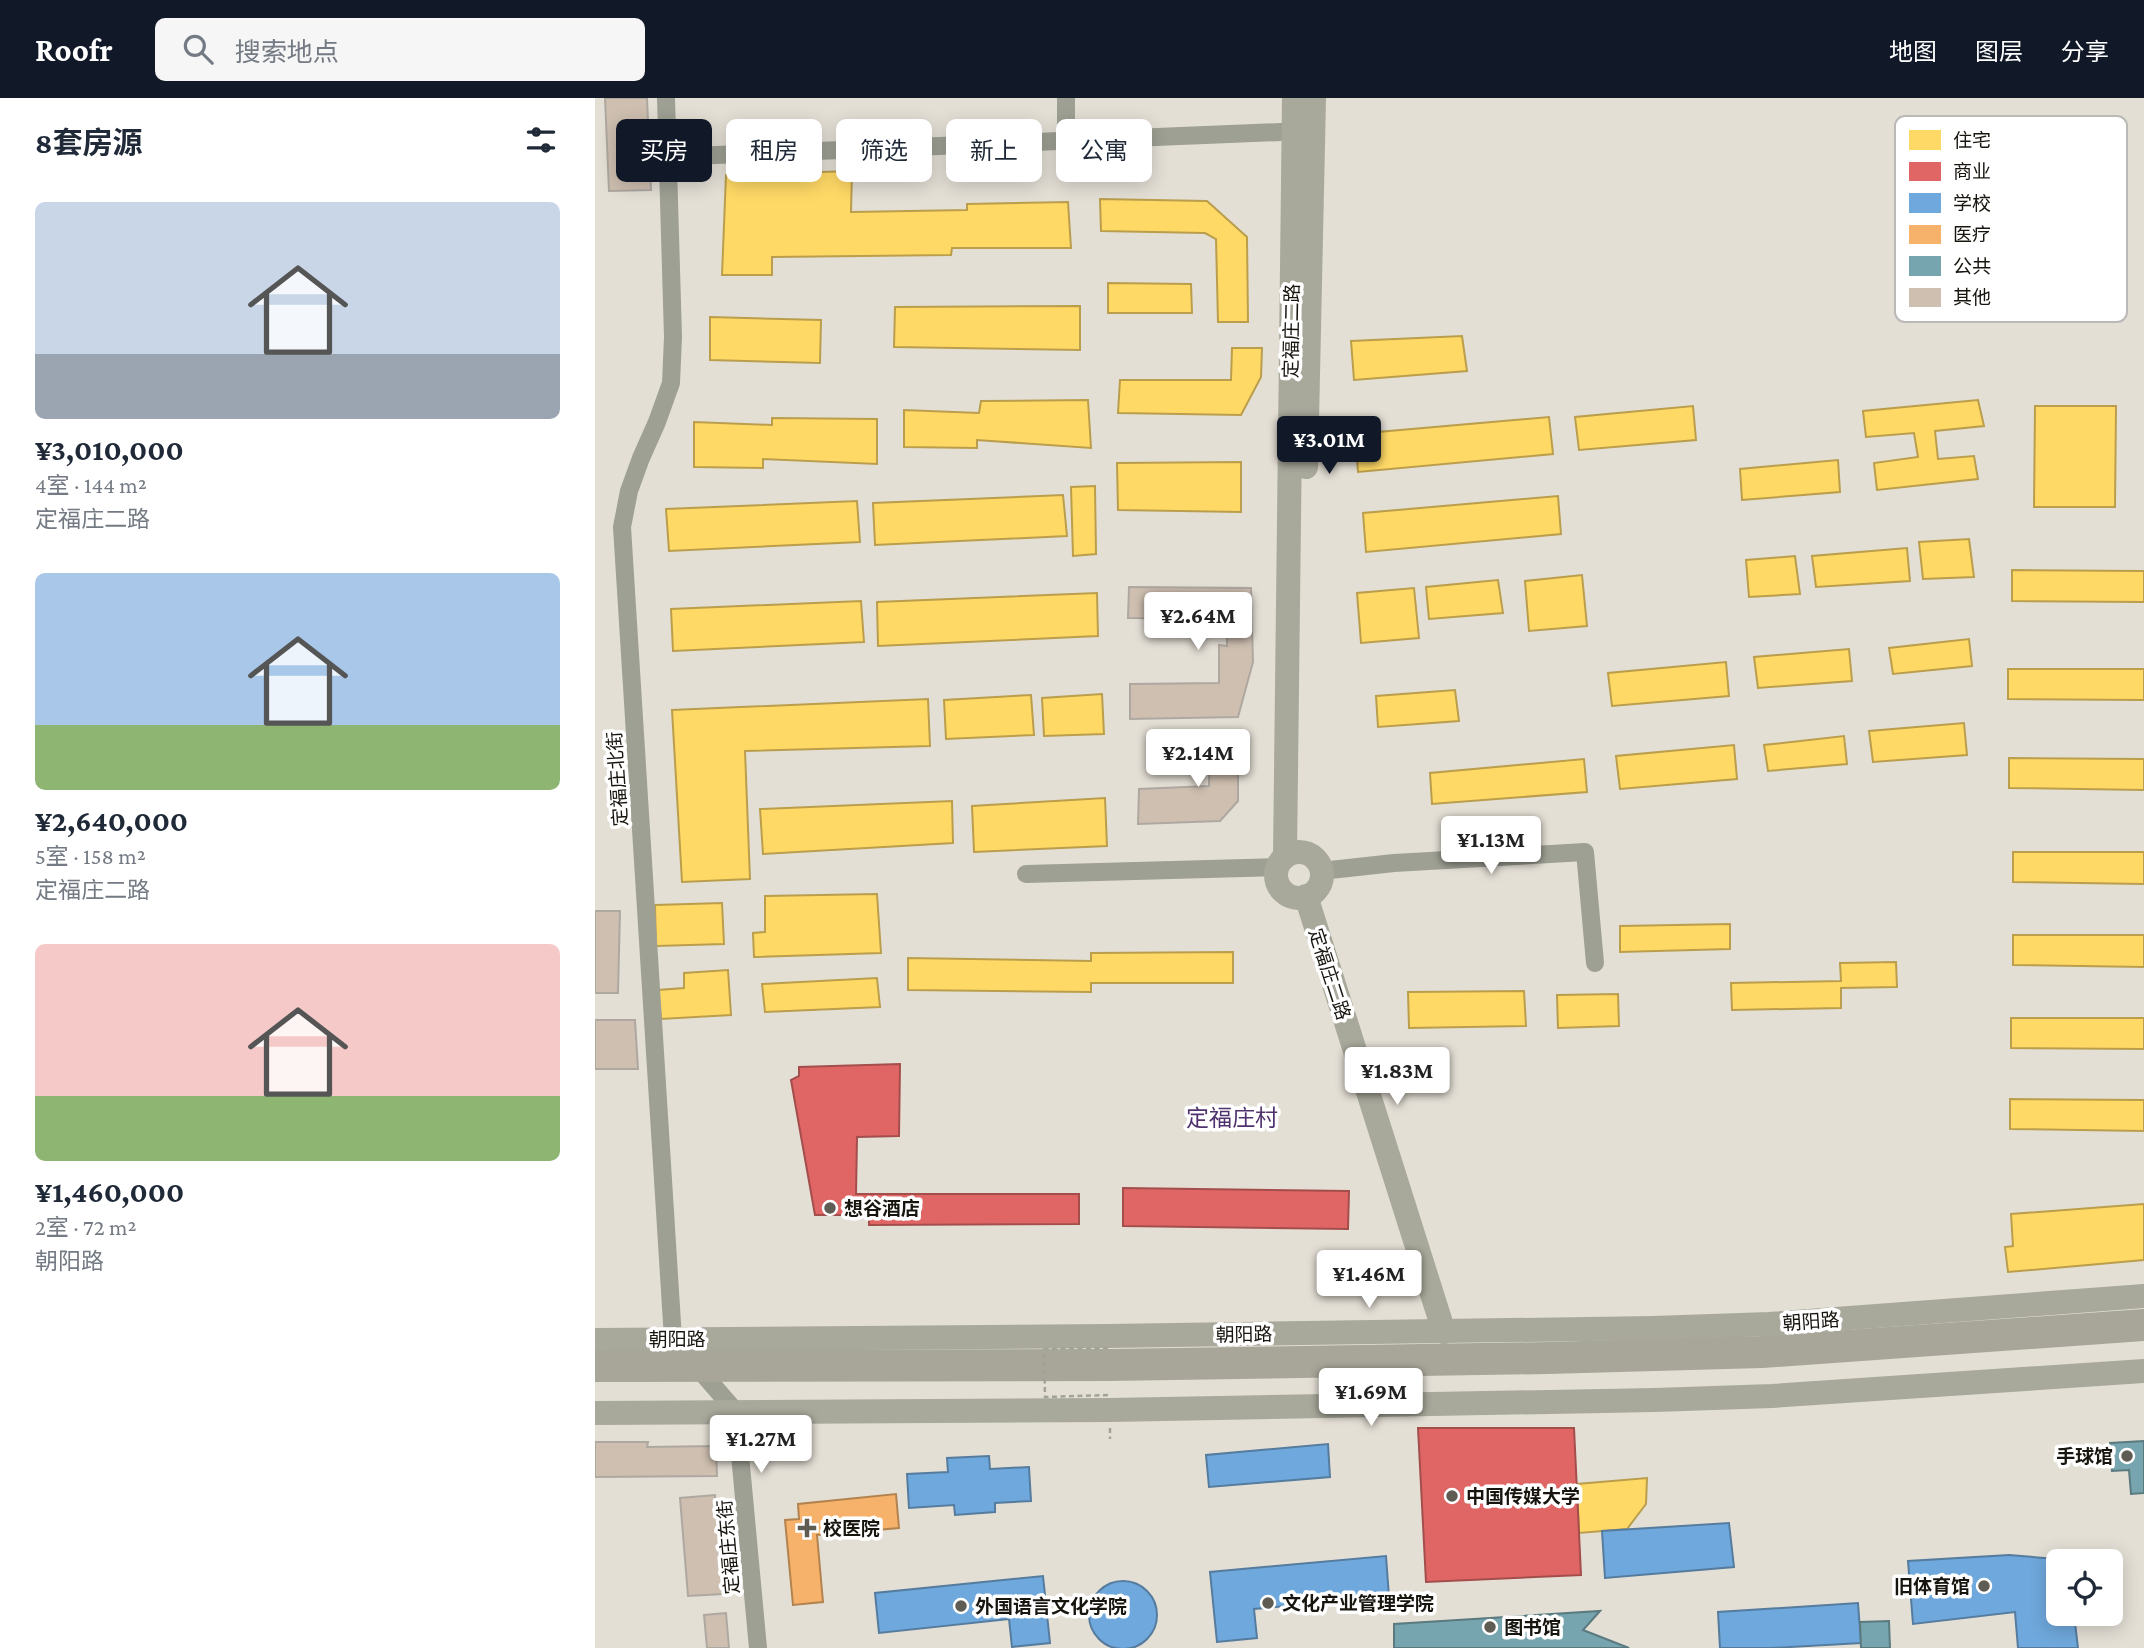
<!DOCTYPE html>
<html lang="zh">
<meta charset="utf-8">
<style>
:root{--surface:#fff;--page:#f6f6f7;--text:#1f2937;--muted:#747a83;--accent:#111827}
body{margin:0;font-family:"Crimson Pro","Noto Sans SC",serif;background:var(--page);color:var(--text);height:100vh;display:flex;flex-direction:column;font-size:26px;white-space:nowrap}
*{box-sizing:border-box;margin:0}
p{font-size:23px;color:var(--muted)}
.icon{flex:none;width:38px;height:38px;fill:none;stroke:currentColor;stroke-width:2;stroke-linecap:round;stroke-linejoin:round}
.map{position:relative;flex:1;overflow:hidden}
.sheet{display:flex;flex-direction:column;background:var(--surface);width:595px}
.sheet>*{flex:none}
.top-card{position:absolute;left:21px;top:21px;width:665px;height:63px;display:flex;gap:14px}
.fabs{position:absolute;left:1451px;top:1451px;display:grid;gap:14px}
.fabs a{display:grid;place-items:center;width:77px;height:77px;border-radius:10px;background:var(--surface);box-shadow:0 4px 18px #0003;font-size:35px}
.price{position:absolute;translate:-50% -60px;padding:0 16px;border-radius:7px;background:#fff;color:#222;font-size:23px;line-height:46px;filter:drop-shadow(0 2px 4px #0008)}
.price::after{content:'';position:absolute;left:50%;top:42px;width:21px;height:16px;margin-left:-10px;background:inherit;clip-path:polygon(0 0,100% 0,50% 100%)}
.price.current{background:var(--accent);color:#fff}
ul{padding:0;list-style:none}
li{display:grid;align-content:center;gap:14px;height:371px;padding:0 35px}
li span{display:grid;place-items:center;height:217px;border-radius:10px;color:#555}
li>.icon{margin-inline-start:auto}
span .icon{width:126px;height:126px;fill:#fffc;stroke-width:1}
li b{font-size:30px}
h2{display:flex;justify-content:space-between;align-items:center;height:84px;padding:0 35px;font-size:30px}
.pill{padding:0 24px;border-radius:10px;background:var(--surface);box-shadow:0 4px 18px #0003;font-size:24px;line-height:63px}
.pill.current{background:var(--accent);color:#fff}
header{display:flex;align-items:center;gap:42px;box-sizing:border-box;height:98px;padding:0 35px;background:var(--accent);color:#fff}
header strong{font-size:33px}
nav{display:flex;gap:38px;margin-inline-start:auto;font-size:24px}
.search{width:490px;height:63px;background:var(--page);display:flex;align-items:center;gap:18px;box-sizing:border-box;padding:0 24px;border-radius:10px;color:var(--muted);font-size:26px}
main{display:flex;flex:1;min-height:0}
.map>svg:first-child{display:block}
</style>
<header>
<strong>Roofr</strong>
<div class="search"><svg class="icon" aria-label="search" viewBox="0 0 24 24"><circle cx="10" cy="10" r="6"/><path d="M15 15l6 6"/></svg>搜索地点</div>
<nav><a>地图</a><a>图层</a><a>分享</a></nav>
</header>
<main>
<section class="sheet">
<h2>8套房源<svg class="icon" aria-label="filters" viewBox="0 0 24 24"><path d="M4 7h16M4 17h16"/><circle cx="9" cy="7" r="2"/><circle cx="15" cy="17" r="2"/></svg></h2>
<ul>
<li><span style="background:linear-gradient(#c9d6e8 70%,#9aa5b1 0)"><svg class="icon" aria-label="home" viewBox="0 0 24 24"><path d="M3 11l9-7 9 7M6 9v11h12V9"/></svg></span><div><b>¥3,010,000</b><p>4室 · 144 m²</p><p>定福庄二路</p></div></li>
<li><span style="background:linear-gradient(#a9c7e8 70%,#8fb573 0)"><svg class="icon" aria-label="home" viewBox="0 0 24 24"><path d="M3 11l9-7 9 7M6 9v11h12V9"/></svg></span><div><b>¥2,640,000</b><p>5室 · 158 m²</p><p>定福庄二路</p></div></li>
<li><span style="background:linear-gradient(#f6c9c9 70%,#8fb573 0)"><svg class="icon" aria-label="home" viewBox="0 0 24 24"><path d="M3 11l9-7 9 7M6 9v11h12V9"/></svg></span><div><b>¥1,460,000</b><p>2室 · 72 m²</p><p>朝阳路</p></div></li>
</ul>
</section>
<div class="map">
<svg width="1549" height="1550" viewBox="0 0 1549 1550">
<rect width="100%" height="100%" fill="#e4dfd5"/>
<g fill="#ffd966" stroke="#ba9e4c" stroke-width="2">
<path d="M257,73L256,114L372,112V106L473,104L476,150H357L356,157L177,159V177H127L131,77Z"/>
<path d="M505,101L612,103L652,139L653,224H623L621,141L610,135L506,133Z"/>
<path d="M513,185L596,186L597,215H513Z"/>
<path d="M485,208V252L299,249L300,209Z"/>
<path d="M115,219L226,222L225,265L115,262Z"/>
<path d="M867,238L872,273L759,282L756,243Z"/>
<path d="M637,250H667L666,279L646,317L523,315L525,282H636Z"/>
<path d="M493,302L496,350L382,342V350L309,349V312L384,315L386,303Z"/>
<path d="M1383,302L1389,328L1340,333L1343,361L1379,358L1383,381L1282,392L1279,365L1323,359L1319,335L1271,339L1268,313Z"/>
<path d="M1098,308L1101,342L984,352L980,319Z"/>
<path d="M1440,308H1521L1520,409H1439Z"/>
<path d="M954,319L958,356L763,374L760,336Z"/>
<path d="M177,320L282,321V366L168,361V370L99,369V324L177,327Z"/>
<path d="M1243,362L1245,394L1147,402L1145,371Z"/>
<path d="M646,364V414L523,412L522,365Z"/>
<path d="M500,388L501,456L478,458L476,389Z"/>
<path d="M468,397L472,438L280,447L278,405Z"/>
<path d="M963,398L966,436L771,454L768,415Z"/>
<path d="M262,403L265,444L74,453L71,411Z"/>
<path d="M1374,441L1379,479L1328,481L1324,444Z"/>
<path d="M1312,450L1315,483L1221,489L1217,458Z"/>
<path d="M1200,458L1205,496L1154,499L1151,462Z"/>
<path d="M1417,472L1549,473V504L1417,503Z"/>
<path d="M987,477L992,528L934,533L930,483Z"/>
<path d="M903,482L908,515L834,521L831,489Z"/>
<path d="M819,490L824,540L766,545L762,495Z"/>
<path d="M502,495L503,538L283,548L282,504Z"/>
<path d="M266,503L269,544L78,553L76,511Z"/>
<path d="M1374,541L1377,568L1298,576L1294,550Z"/>
<path d="M1254,551L1257,583L1163,590L1159,559Z"/>
<path d="M1131,564L1134,598L1017,608L1013,575Z"/>
<path d="M1413,571H1549V602L1413,601Z"/>
<path d="M860,592L864,623L783,629L781,598Z"/>
<path d="M507,596L509,636L449,638L447,600Z"/>
<path d="M436,597L439,637L351,641L349,602Z"/>
<path d="M333,601L335,648L150,653L155,781L87,784L77,612Z"/>
<path d="M1369,625L1372,657L1278,664L1274,633Z"/>
<path d="M1249,638L1252,666L1173,673L1169,647Z"/>
<path d="M1139,647L1142,681L1025,691L1021,658Z"/>
<path d="M1414,660L1549,661V692L1414,690Z"/>
<path d="M989,661L992,694L837,706L835,675Z"/>
<path d="M510,700L512,748L379,754L377,708Z"/>
<path d="M357,703L358,745L168,756L165,711Z"/>
<path d="M1418,754H1549V786L1418,784Z"/>
<path d="M282,796L286,855L159,859L158,835L170,834V798Z"/>
<path d="M127,805L129,846L61,848L60,807Z"/>
<path d="M1135,826V851L1025,854V828Z"/>
<path d="M1418,837H1549V869L1418,867Z"/>
<path d="M638,854V885H496V894L313,892V860L496,863V855Z"/>
<path d="M1301,864L1302,889L1246,890V910L1137,912L1136,885L1246,883L1245,865Z"/>
<path d="M133,872L136,917L66,921L63,892L89,890V875Z"/>
<path d="M282,880L285,909L170,914L167,886Z"/>
<path d="M929,893L931,928L814,930L813,894Z"/>
<path d="M1023,896L1024,928L963,930L962,897Z"/>
<path d="M1416,920H1549V951L1416,950Z"/>
<path d="M1415,1001L1549,1002V1033L1415,1031Z"/>
<path d="M1549,1106V1162L1413,1174L1410,1149L1418,1148L1416,1116Z"/>
<path d="M1052,1380L1051,1406L1032,1431L984,1435L982,1386Z"/>
</g>
<g fill="#e06666" stroke="#a44e4c" stroke-width="2">
<path d="M305,966L304,1038L262,1039L261,1096H484V1126L274,1127V1117H220L196,982L204,978V969Z"/>
<path d="M528,1090L754,1093L753,1131L528,1128Z"/>
<path d="M823,1330H979L986,1477L831,1484Z"/>
</g>
<g fill="#6fa8dc" stroke="#557c9e" stroke-width="2">
<path d="M733,1346L735,1379L614,1389L611,1357Z"/>
<path d="M394,1358L395,1371L434,1369L436,1403L400,1405V1414L360,1417L359,1407L314,1410L312,1376L353,1374L352,1360Z"/>
<path d="M1134,1425L1139,1469L1010,1480L1007,1433Z"/>
<path d="M1414,1457L1473,1462L1463,1463V1516H1479L1483,1550H1423L1420,1514L1318,1526L1313,1463Z"/>
<path d="M791,1458L794,1499L659,1511L662,1540L622,1544L615,1474Z"/>
<path d="M448,1478L455,1545L417,1549L414,1521L284,1535L280,1495Z"/>
<circle cx="528" cy="1517" r="34"/>
<path d="M1263,1505L1266,1545L1177,1550H1125L1123,1514Z"/>
</g>
<path fill="#f6b26b" stroke="#b3834f" stroke-width="2" d="M301,1396L304,1430L222,1437L228,1504L198,1507L190,1422L204,1421L203,1406Z"/>
<g fill="#76a5af" stroke="#5a7a7f" stroke-width="2">
<path d="M1549,1343V1395L1536,1396L1534,1372L1517,1373L1515,1345Z"/>
<path d="M1005,1513L988,1532L1034,1550H799V1526Z"/>
<path d="M1294,1523L1295,1550H1266L1265,1524Z"/>
</g>
<g fill="#cebfb0" stroke="#aea8a1" stroke-width="2">
<path d="M10,0H52L56,92L14,93Z"/>
<path d="M534,489L656,490L658,564L643,619L535,621V586L624,585V547L632,548V521L533,520Z"/>
<path d="M615,632H643V703L625,723L543,726L544,691L614,688Z"/>
<path d="M0,813H25L23,895H0Z"/>
<path d="M0,922H40L43,971H0Z"/>
<path d="M0,1344H53L52,1349L121,1348L122,1378L0,1379Z"/>
<path d="M120,1397L128,1496L93,1498L85,1400Z"/>
<path d="M131,1515L134,1550H112L109,1517Z"/>
</g>
<g fill="none" stroke-linecap="round" stroke-linejoin="round">
<path stroke="#a2a298" stroke-width="2.5" stroke-dasharray="5 3.5" stroke-linecap="butt" d="M515,1330V1341"/>
<g stroke="#9ea094" stroke-width="18">
<path d="M71,0L78,239L76,285L62,324L46,360L34,393L27,429L78,1241L141,1314L163,1550"/>
<path d="M471,0V43"/>
<path d="M73,59L709,33"/>
<path d="M726,773L799,765L990,754L1000,865"/>
<path d="M431,776L682,769"/>
</g>
<g stroke="#a8a89b" stroke-width="24">
<path d="M711,369L719,0"/>
<circle cx="704" cy="777" r="23"/>
<path d="M690,759L699,0"/>
<path d="M711,798L849,1234"/>
<path d="M0,1242L513,1238L1058,1230L1174,1226L1549,1198"/>
<path d="M0,1315L515,1312L1060,1302L1177,1298L1549,1273"/>
</g>
<path stroke="#a8a699" stroke-width="32" d="M0,1268L514,1267L953,1260L1167,1254L1549,1227"/>
<path stroke="#a2a298" stroke-width="2.5" stroke-dasharray="5 3.5" stroke-linecap="butt" d="M513,1250L449,1251L450,1299L514,1297"/>
</g>
<g fill="#5f5c54" stroke="#fff" stroke-width="2.5">
<circle cx="235" cy="1110" r="7"/>
<circle cx="1532" cy="1358" r="7"/>
<circle cx="857" cy="1398" r="7"/>
<path d="M208.5 1419.5h7v7h7v7h-7v7h-7v-7h-7v-7h7z"/>
<circle cx="1389" cy="1488" r="7"/>
<circle cx="673" cy="1505" r="7"/>
<circle cx="366" cy="1508" r="7"/>
<circle cx="895" cy="1529" r="7"/>
</g>
<g text-anchor="middle" stroke-width="7" stroke-linejoin="round" paint-order="stroke">
<g font-size="19" fill="#18150f" stroke="#fff">
<text transform="translate(696 233) rotate(-89)" y="7">定福庄二路</text>
<text transform="translate(22 681) rotate(-94)" y="7">定福庄北街</text>
<text transform="translate(735 876) rotate(72)" y="7">定福庄二路</text>
<text transform="translate(1216 1223) rotate(-4)" y="7">朝阳路</text>
<text transform="translate(649 1236) rotate(-1)" y="7">朝阳路</text>
<text x="82" y="1248">朝阳路</text>
<text transform="translate(133 1449) rotate(-95)" y="7">定福庄东街</text>
</g>
<g font-size="19" font-weight="bold" fill="#18150f" stroke="#fff" text-anchor="start">
<text x="249" y="1117">想谷酒店</text>
<text x="1518" y="1365" text-anchor="end">手球馆</text>
<text x="871" y="1405">中国传媒大学</text>
<text x="228" y="1437">校医院</text>
<text x="1375" y="1495" text-anchor="end">旧体育馆</text>
<text x="687" y="1512">文化产业管理学院</text>
<text x="380" y="1515">外国语言文化学院</text>
<text x="909" y="1536">图书馆</text>
</g>
<g font-size="23" fill="#50336e" stroke="#fff">
<text x="637" y="1028">定福庄村</text>
</g>
</g>
<rect x="1300" y="18" width="232" height="206" rx="10" fill="#fff" stroke="#bab9b7" stroke-width="2"/>
<rect x="1314" y="32" width="32" height="20" fill="#ffd966"/>
<rect x="1314" y="64" width="32" height="19" fill="#e06666"/>
<rect x="1314" y="95" width="32" height="20" fill="#6fa8dc"/>
<rect x="1314" y="127" width="32" height="19" fill="#f6b26b"/>
<rect x="1314" y="158" width="32" height="20" fill="#76a5af"/>
<rect x="1314" y="190" width="32" height="19" fill="#cebfb0"/>
<g font-size="19" fill="#18150f">
<text x="1358" y="49">住宅</text>
<text x="1358" y="80">商业</text>
<text x="1358" y="112">学校</text>
<text x="1358" y="143">医疗</text>
<text x="1358" y="175">公共</text>
<text x="1358" y="206">其他</text>
</g>
</svg>
<div class="fabs">
<a><svg class="icon" aria-label="locate" viewBox="0 0 24 24"><circle cx="12" cy="12" r="6"/><path d="M12 2v4M12 18v4M2 12h4M18 12h4"/></svg></a>
</div>
<b class="price current" style="left:734px;top:378px">¥3.01M</b>
<b class="price" style="left:603px;top:554px">¥2.64M</b>
<b class="price" style="left:603px;top:691px">¥2.14M</b>
<b class="price" style="left:896px;top:778px">¥1.13M</b>
<b class="price" style="left:802px;top:1009px">¥1.83M</b>
<b class="price" style="left:774px;top:1212px">¥1.46M</b>
<b class="price" style="left:776px;top:1330px">¥1.69M</b>
<b class="price" style="left:166px;top:1377px">¥1.27M</b>
<div class="top-card">
<a class="pill current">买房</a>
<a class="pill">租房</a>
<a class="pill">筛选</a>
<a class="pill">新上</a>
<a class="pill">公寓</a>
</div>
</div>
</main>
